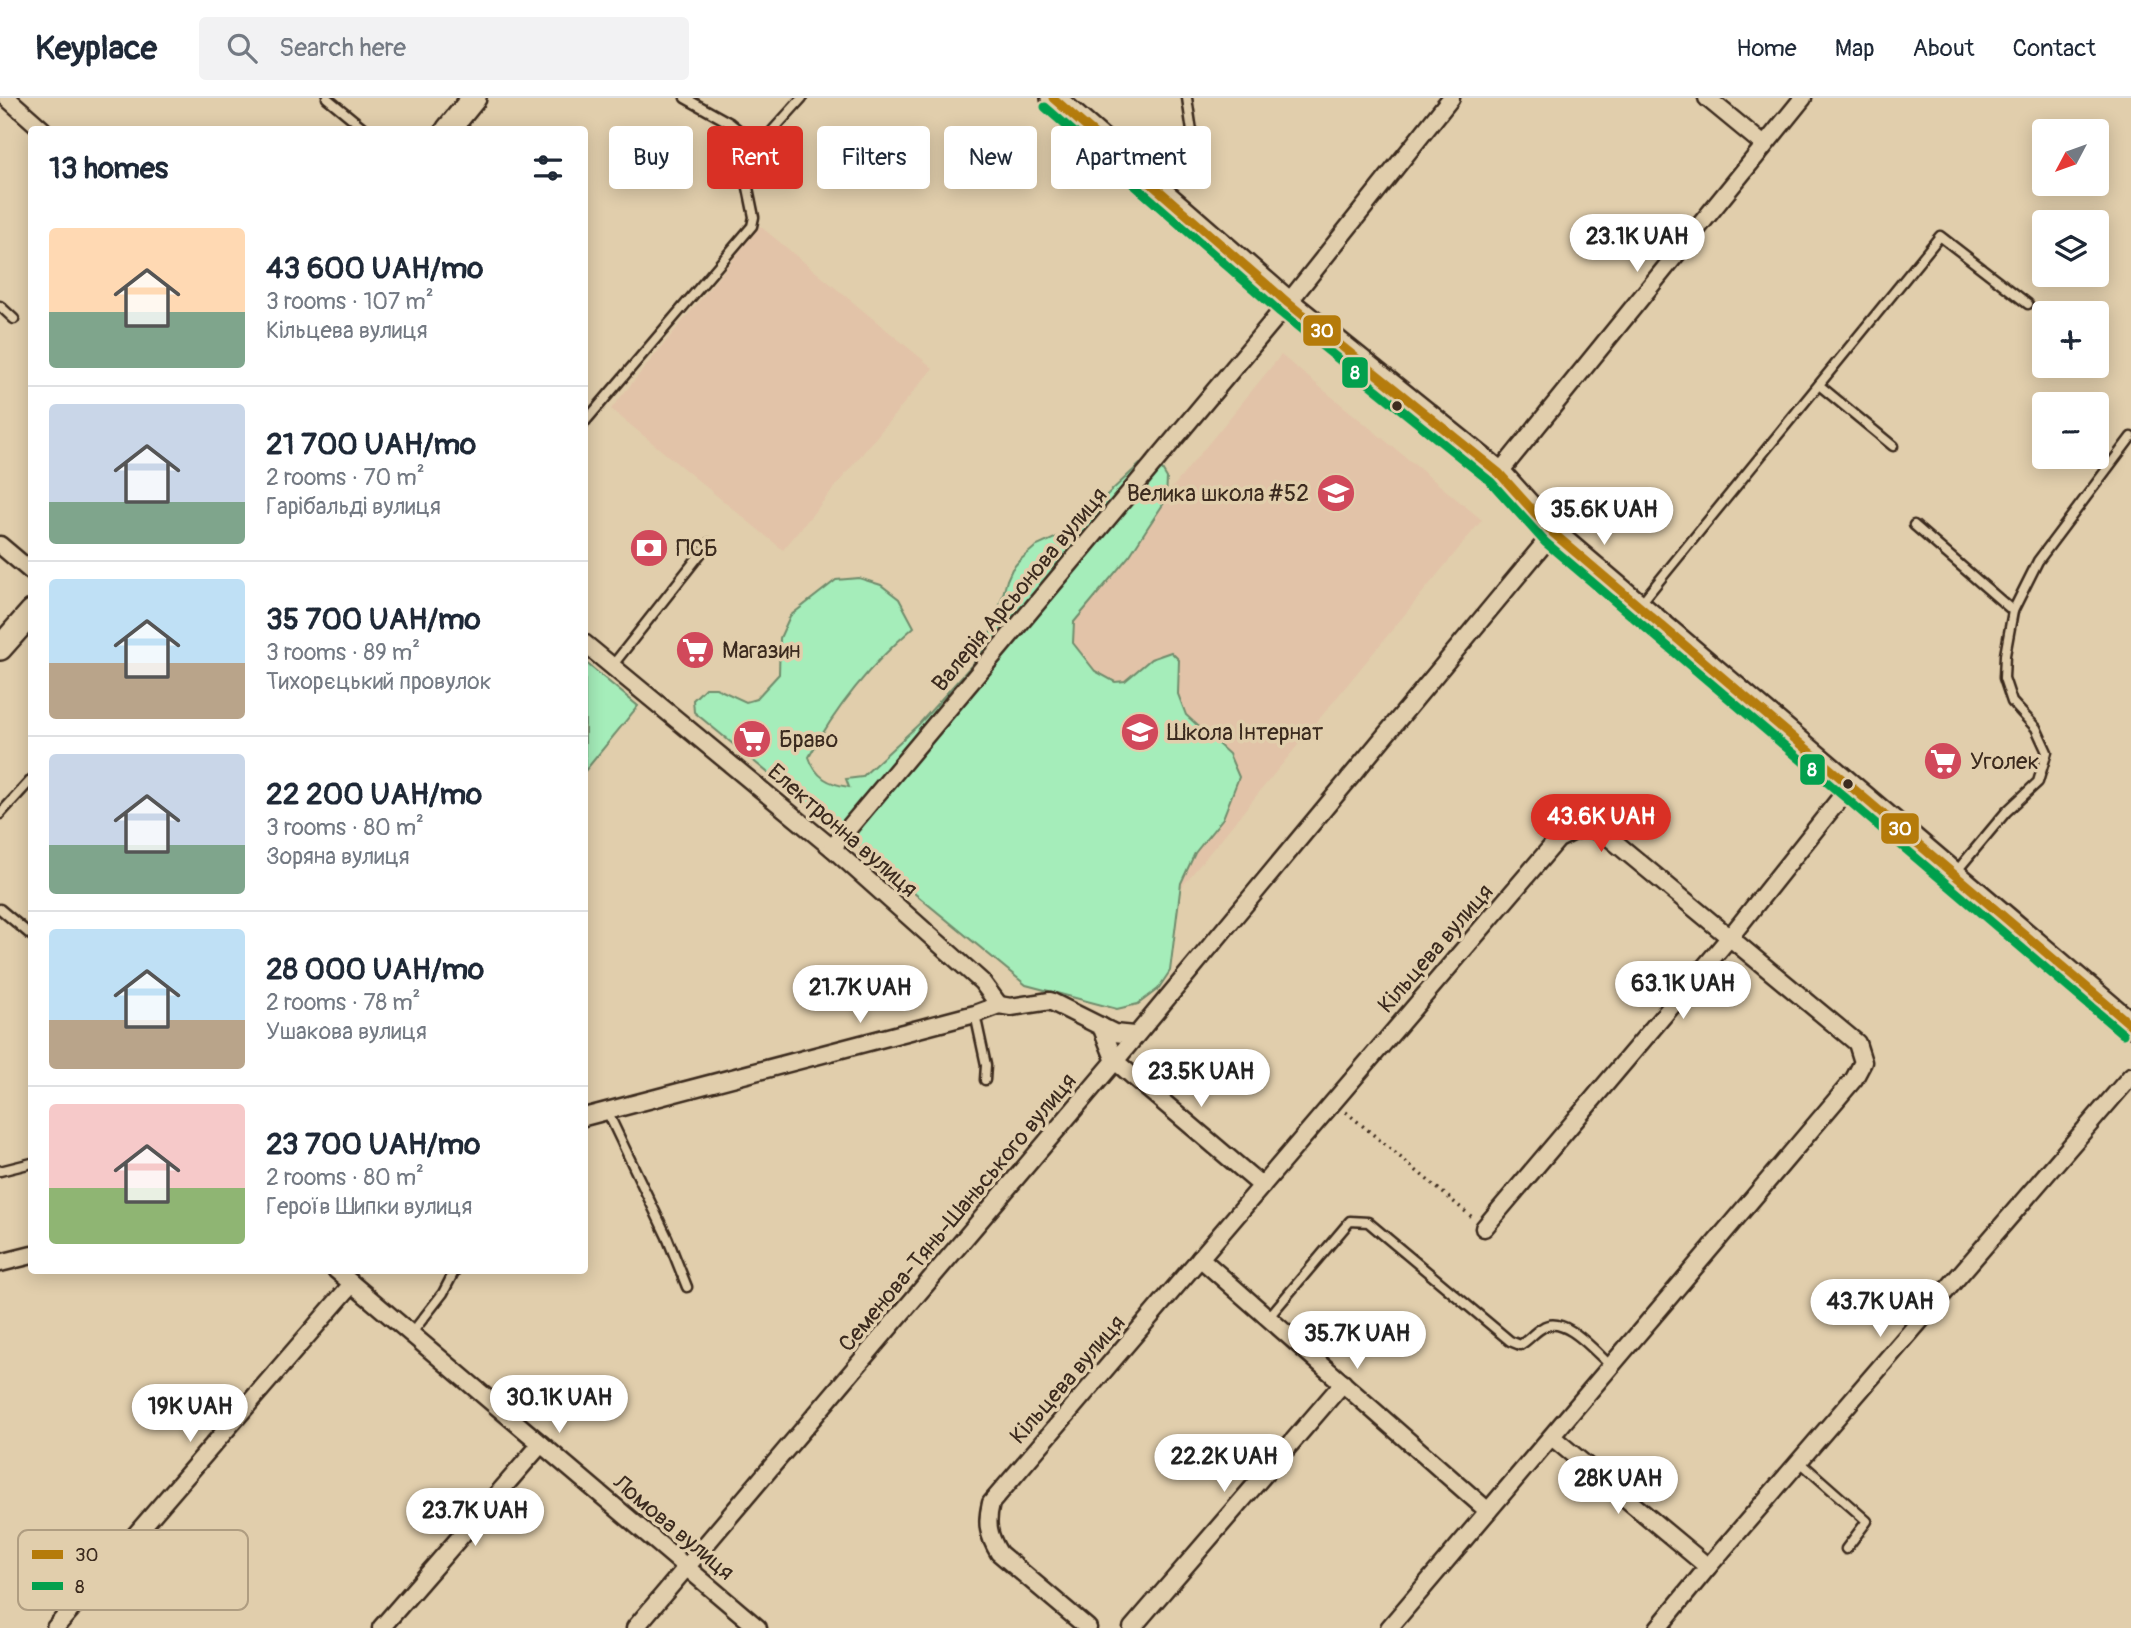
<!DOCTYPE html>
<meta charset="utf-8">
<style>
:root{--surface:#fff;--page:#f2f2f3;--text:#1f2937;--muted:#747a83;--line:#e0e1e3;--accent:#d93025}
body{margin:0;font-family:Pangolin,sans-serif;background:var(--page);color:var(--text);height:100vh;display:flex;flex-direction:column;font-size:26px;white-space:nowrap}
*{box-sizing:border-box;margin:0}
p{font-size:23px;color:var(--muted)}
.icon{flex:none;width:38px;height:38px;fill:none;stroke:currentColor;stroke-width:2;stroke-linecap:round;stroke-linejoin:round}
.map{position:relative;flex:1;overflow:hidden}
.panel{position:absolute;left:28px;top:28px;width:560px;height:1148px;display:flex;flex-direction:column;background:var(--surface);border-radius:7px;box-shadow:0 4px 18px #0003}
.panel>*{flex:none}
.hud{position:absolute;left:609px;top:28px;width:665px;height:63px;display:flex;gap:14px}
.needle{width:46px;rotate:229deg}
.controls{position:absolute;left:2032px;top:21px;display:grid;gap:14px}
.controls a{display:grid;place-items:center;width:77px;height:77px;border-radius:7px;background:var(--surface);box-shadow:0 4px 18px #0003;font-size:35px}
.price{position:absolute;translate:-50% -60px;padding:0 16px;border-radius:24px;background:#fff;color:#222;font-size:23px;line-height:46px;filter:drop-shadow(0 2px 4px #0008)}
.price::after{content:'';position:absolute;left:50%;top:42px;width:21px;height:16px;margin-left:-10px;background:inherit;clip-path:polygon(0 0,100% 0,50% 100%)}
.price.current{background:var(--accent);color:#fff}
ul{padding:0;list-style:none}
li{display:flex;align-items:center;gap:21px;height:175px;padding:0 21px}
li+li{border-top:2px solid var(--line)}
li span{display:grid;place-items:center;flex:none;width:196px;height:140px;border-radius:7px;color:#555}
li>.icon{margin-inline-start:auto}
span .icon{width:84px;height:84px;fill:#fffc;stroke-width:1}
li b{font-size:30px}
h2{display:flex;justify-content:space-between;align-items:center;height:84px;padding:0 21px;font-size:30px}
.chip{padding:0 24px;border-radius:7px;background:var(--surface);box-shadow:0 4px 18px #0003;font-size:24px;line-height:63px}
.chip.current{background:var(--accent);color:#fff}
header{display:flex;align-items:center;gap:42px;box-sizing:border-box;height:98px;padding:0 35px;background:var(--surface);border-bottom:2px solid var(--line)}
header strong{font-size:33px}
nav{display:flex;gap:38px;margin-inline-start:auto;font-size:24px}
.search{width:490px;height:63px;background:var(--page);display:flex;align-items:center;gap:18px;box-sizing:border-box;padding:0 24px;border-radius:7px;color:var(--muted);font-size:26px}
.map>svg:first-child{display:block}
</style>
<header>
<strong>Keyplace</strong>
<div class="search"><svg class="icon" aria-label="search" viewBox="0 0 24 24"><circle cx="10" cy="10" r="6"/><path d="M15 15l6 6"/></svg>Search here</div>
<nav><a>Home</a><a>Map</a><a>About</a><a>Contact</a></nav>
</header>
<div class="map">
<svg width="2131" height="1530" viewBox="0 0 2131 1530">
<rect width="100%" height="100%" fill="#e1ceac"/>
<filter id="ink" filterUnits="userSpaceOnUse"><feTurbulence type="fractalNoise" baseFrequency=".0143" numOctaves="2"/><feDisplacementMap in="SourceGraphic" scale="14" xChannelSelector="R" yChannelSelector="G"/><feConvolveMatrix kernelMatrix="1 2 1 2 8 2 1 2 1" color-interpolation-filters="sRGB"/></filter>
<g filter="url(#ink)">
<g fill="#e2c3a8">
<path d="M760,128L933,270L783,452L611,311Z"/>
<path d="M1281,257L1482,422L1090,901L889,736Z"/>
</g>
<g fill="#a5edba" stroke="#708c6c" stroke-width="2">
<path d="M1151,365L1161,370L1167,380L1166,402L1148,429L1130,457L1074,524L1073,545L1095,573L1115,584L1125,583L1151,561L1171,554L1179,562L1178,596L1186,617L1229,656L1239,679L1223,720L1195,755L1181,785L1170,873L1158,891L1138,906L1117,911L1026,887L694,614L693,602L705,590H716L746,604L756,601L779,576L780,540L790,518L836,482L859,480L881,487L899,501L914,529C871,566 836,609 809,659C816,680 829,686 849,689L846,681L862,679L919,626L980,558L995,525L1007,482L1012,471L1019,463L1035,449L1066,435L1140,366Z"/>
<path d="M585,564L638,608L585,673Z"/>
</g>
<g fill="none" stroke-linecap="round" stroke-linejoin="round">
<g stroke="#3b2a1e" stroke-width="13">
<g id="lane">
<path d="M327,0L366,32"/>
<path d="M685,0L730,25L755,45L764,42L802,0"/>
<path d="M1156,86L1193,40L1187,0"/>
<path d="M0,208L14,221"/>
<path d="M1819,287L1893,348"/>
<path d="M584,325L752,128L754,119L745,75L755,45"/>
<path d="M1914,427L2013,513"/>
<path d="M1641,505L1940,138L2028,206"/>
<path d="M612,568L709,445"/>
<path d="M0,716L32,681"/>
<path d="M1955,775L2006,714L2038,684L2047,654L2036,630L2012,604L2004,580L2005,557L2013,513L2038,463L2131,339"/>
<path d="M0,811L32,838"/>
<path d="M975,916L986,967L985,982"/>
<path d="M607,1013L667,1139L687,1189"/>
<path d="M0,1073L32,1065"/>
<path d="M1268,1220L1350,1123L1368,1124L1510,1243L1520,1247C1529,1242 1533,1235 1542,1230C1564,1215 1595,1254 1611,1268"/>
<path d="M411,1236L443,1195L455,1172"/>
<path d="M1799,1363L1867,1423L1846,1451"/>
</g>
</g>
<g stroke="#3b2a1e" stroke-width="21">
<g id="street">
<path d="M7,0L43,32"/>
<path d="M1707,0L1764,47"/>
<path d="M1499,375L1803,0"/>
<path d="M0,447L32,474"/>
<path d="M584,545L832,750L982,884L999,907"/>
<path d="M832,750L1288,205L1451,0"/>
<path d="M1101,928L1115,963L1262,1088"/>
<path d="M584,1019L975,916L999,907L1011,909L1050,903L1114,935L1134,937"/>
<path d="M1484,1130L1730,839L1849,689"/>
<path d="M1200,1160L1488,1413"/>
<path d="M0,1165L32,1157"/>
<path d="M336,1172L758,1530"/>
<path d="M1552,1339L1708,1469"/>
<path d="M55,1530L352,1186"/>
<path d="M381,1530L541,1346"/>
<path d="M635,1530L1115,963L1553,435"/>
<path d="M1088,1530L999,1455C988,1437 986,1425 991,1405L1558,741L1584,728L1605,736L1857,945L1863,964L1854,981L1389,1530"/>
<path d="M1132,1530L1343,1285"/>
<path d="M1658,1530L1708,1469L2131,978"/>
</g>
</g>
<g stroke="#3b2a1e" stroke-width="28">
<g id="secondary">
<path d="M1053,0L1288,205L1499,375L1553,435L2131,927"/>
<path d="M448,32L474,0"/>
<path d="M0,550L32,514"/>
</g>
</g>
<path stroke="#3b2a1e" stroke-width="3.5" stroke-dasharray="2 5" stroke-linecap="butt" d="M1346,1014L1472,1119"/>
<use href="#lane" stroke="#e1ceac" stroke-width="8"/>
<use href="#street" stroke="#e1ceac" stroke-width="16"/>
<use href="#secondary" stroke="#e1ceac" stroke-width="23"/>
<g stroke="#e1ceac" stroke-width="14">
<path id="bus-1" d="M1053,0L1288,205L1499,375L1553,435L2131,927"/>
</g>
<g stroke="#e1ceac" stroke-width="14">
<path id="bus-2" d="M1045,9L1280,214L1491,384L1545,444L2123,936"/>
</g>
<use href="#bus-1" stroke="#b57b0a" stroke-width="9"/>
<use href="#bus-2" stroke="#03a04e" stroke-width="9"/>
</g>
</g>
<defs>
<g id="school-disc" transform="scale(2.0125)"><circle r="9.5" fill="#d1495b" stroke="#e1ceac"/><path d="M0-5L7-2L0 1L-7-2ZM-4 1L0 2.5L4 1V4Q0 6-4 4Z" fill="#fff"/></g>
<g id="bank-disc" transform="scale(2.0125)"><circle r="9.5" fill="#d1495b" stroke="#e1ceac"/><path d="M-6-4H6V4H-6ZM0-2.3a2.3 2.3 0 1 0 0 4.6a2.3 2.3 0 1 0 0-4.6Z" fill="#fff"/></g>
<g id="supermarket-disc" transform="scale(2.0125)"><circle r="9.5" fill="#d1495b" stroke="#e1ceac"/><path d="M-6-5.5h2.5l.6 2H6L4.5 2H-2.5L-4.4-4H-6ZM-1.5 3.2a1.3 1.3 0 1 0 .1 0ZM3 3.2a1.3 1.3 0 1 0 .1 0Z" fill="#fff"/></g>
</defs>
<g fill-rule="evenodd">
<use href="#school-disc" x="1336" y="395"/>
<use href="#bank-disc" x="649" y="450"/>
<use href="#supermarket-disc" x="695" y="552"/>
<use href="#school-disc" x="1140" y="634"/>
<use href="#supermarket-disc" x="752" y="641"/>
<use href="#supermarket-disc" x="1943" y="663"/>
</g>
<g fill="#3b2a1e" stroke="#e1ceac" stroke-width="2.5">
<circle cx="1397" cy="308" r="6"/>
<circle cx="1848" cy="686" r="6"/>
</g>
<g text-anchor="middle" stroke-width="7" stroke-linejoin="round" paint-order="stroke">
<g font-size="23" fill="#3b2a1e" stroke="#e1ceac" text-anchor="start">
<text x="1309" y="403" text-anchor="end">Велика школа #52</text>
<text x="676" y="458">ПСБ</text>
<text x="722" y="560">Магазин</text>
<text x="1167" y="642">Школа Інтернат</text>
<text x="779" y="649">Браво</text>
<text x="1970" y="671">Уголек</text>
</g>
<g font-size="23" fill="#3b2a1e" stroke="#e1ceac">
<text transform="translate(1019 491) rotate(-50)" y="8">Валерія Арсьонова вулиця</text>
<text transform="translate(843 732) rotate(41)" y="8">Електронна вулиця</text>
<text transform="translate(1435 850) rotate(-49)" y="8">Кільцева вулиця</text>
<text transform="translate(957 1114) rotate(-50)" y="8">Семенова-Тянь-Шаньського вулиця</text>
<text transform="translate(1067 1281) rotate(-49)" y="8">Кільцева вулиця</text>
<text transform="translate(674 1429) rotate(40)" y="8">Ломова вулиця</text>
</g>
</g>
<rect x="18" y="1432" width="230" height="80" rx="10" fill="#e1ceac" stroke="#af9d81" stroke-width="2"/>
<rect x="32" y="1452" width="31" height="9" fill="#b57b0a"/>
<rect x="32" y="1484" width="31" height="8" fill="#03a04e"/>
<g font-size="19" fill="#3b2a1e">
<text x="75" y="1463">30</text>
<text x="75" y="1495">8</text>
</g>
<g stroke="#e1ceac" stroke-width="2.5">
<rect x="1302" y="216" width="40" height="33" rx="7" fill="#b57b0a"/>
<rect x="1341" y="258" width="28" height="33" rx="7" fill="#03a04e"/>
<rect x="1799" y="655" width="27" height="33" rx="7" fill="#03a04e"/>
<rect x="1880" y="714" width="40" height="33" rx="7" fill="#b57b0a"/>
</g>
<g font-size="19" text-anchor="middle" font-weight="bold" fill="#fff">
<text x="1322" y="239">30</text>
<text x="1355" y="281">8</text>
<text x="1812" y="678">8</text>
<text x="1900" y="737">30</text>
</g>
</svg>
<div class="controls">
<a><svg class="needle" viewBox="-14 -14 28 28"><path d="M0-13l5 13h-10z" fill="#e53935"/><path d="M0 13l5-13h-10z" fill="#747a83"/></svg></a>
<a><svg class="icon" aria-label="layers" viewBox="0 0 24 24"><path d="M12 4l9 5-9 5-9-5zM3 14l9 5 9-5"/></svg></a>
<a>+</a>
<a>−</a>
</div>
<b class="price" style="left:1637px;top:176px">23.1K UAH</b>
<b class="price" style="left:1604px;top:449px">35.6K UAH</b>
<b class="price current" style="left:1601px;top:756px">43.6K UAH</b>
<b class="price" style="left:1683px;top:923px">63.1K UAH</b>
<b class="price" style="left:860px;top:927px">21.7K UAH</b>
<b class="price" style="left:1201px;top:1011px">23.5K UAH</b>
<b class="price" style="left:1880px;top:1241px">43.7K UAH</b>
<b class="price" style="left:1357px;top:1273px">35.7K UAH</b>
<b class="price" style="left:559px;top:1337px">30.1K UAH</b>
<b class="price" style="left:190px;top:1346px">19K UAH</b>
<b class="price" style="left:1224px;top:1396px">22.2K UAH</b>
<b class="price" style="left:1618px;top:1418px">28K UAH</b>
<b class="price" style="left:475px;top:1450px">23.7K UAH</b>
<div class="hud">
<a class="chip">Buy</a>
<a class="chip current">Rent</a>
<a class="chip">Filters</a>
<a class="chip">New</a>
<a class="chip">Apartment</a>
</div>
<section class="panel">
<h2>13 homes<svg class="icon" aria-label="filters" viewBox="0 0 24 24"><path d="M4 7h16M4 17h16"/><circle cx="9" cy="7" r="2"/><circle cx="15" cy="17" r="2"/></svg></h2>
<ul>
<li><span style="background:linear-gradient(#ffd9b3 60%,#7fa58c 0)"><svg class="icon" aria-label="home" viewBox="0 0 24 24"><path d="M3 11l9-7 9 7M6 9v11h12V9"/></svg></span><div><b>43 600 UAH/mo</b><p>3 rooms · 107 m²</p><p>Кільцева вулиця</p></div></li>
<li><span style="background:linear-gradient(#c9d6e8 70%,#7fa58c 0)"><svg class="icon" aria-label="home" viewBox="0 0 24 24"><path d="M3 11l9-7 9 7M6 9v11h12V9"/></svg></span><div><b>21 700 UAH/mo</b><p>2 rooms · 70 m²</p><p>Гарібальді вулиця</p></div></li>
<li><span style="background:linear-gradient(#bfe0f5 60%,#b9a48a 0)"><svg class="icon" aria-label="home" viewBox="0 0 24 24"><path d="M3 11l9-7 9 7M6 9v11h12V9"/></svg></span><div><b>35 700 UAH/mo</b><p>3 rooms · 89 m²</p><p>Тихорєцький провулок</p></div></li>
<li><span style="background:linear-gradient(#c9d6e8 65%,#7fa58c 0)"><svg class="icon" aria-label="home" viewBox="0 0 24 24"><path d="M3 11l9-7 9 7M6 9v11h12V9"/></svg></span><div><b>22 200 UAH/mo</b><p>3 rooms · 80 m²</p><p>Зоряна вулиця</p></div></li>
<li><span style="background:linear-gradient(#bfe0f5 65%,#b9a48a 0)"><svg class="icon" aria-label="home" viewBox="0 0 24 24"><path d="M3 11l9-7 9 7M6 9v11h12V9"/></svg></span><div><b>28 000 UAH/mo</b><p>2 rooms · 78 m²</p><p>Ушакова вулиця</p></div></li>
<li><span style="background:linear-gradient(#f6c9c9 60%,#8fb573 0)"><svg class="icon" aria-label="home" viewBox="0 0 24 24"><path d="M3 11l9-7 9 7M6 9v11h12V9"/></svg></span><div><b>23 700 UAH/mo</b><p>2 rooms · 80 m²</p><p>Героїв Шипки вулиця</p></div></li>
</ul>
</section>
</div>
